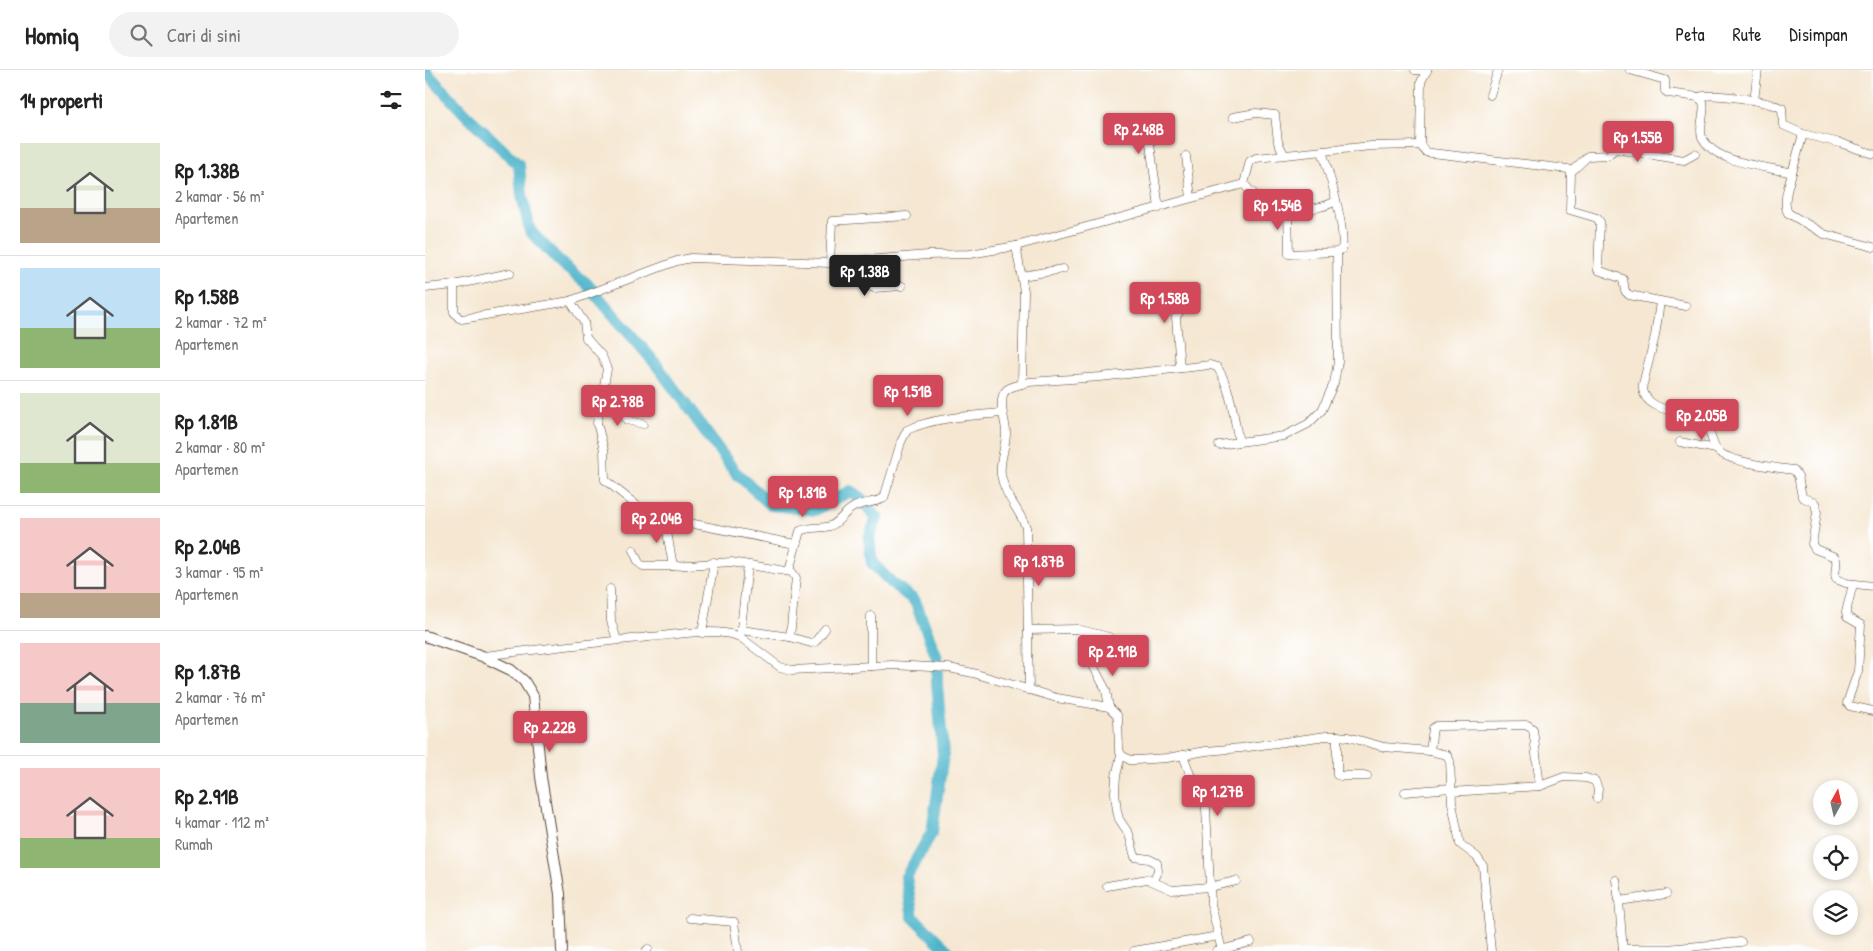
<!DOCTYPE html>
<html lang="id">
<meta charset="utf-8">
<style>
:root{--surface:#fff;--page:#f2f2f2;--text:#222;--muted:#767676;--line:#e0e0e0;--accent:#d1495b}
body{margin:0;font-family:"Patrick Hand",sans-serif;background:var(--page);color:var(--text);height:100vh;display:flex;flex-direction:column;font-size:19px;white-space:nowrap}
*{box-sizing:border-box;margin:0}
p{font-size:16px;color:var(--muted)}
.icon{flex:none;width:28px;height:28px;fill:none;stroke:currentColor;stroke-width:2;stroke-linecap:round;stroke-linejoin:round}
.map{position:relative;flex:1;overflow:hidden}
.details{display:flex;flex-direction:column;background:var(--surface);width:425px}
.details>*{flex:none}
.needle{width:32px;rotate:8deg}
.tools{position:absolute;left:1388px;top:710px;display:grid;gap:10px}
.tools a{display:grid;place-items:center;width:45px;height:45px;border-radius:50%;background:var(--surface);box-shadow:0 2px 8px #0003;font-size:25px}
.price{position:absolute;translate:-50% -42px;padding:0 11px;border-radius:5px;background:var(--accent);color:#fff;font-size:16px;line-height:32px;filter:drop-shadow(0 1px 2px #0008)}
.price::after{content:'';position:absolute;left:50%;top:30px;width:15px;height:11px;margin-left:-8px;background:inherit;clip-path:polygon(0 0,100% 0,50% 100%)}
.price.selected{background:#222;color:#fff}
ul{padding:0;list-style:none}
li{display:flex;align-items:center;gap:15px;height:125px;padding:0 20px}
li+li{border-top:1px solid var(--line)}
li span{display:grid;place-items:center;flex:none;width:140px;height:100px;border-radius:0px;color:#555}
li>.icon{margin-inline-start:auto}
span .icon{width:60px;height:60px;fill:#fffc;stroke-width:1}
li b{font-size:21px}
h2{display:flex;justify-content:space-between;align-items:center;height:60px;padding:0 20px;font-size:21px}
header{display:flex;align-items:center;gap:30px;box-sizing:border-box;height:70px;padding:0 25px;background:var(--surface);border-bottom:1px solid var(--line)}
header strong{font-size:24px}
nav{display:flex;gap:28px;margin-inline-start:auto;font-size:18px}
.search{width:350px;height:45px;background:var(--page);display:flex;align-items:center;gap:12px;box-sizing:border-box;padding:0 18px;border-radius:28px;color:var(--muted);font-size:19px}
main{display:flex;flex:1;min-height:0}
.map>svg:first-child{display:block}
</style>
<header>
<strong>Homiq</strong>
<div class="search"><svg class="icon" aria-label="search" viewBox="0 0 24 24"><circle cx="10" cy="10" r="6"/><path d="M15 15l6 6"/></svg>Cari di sini</div>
<nav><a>Peta</a><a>Rute</a><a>Disimpan</a></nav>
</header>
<main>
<section class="details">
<h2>14 properti<svg class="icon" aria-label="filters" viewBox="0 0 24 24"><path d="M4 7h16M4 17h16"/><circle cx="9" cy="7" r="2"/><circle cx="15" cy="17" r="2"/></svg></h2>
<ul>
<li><span style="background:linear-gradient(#dfe7d0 65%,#b9a48a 0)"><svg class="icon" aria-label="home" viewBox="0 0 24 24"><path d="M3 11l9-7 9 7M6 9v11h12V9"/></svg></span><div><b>Rp 1.38B</b><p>2 kamar · 56 m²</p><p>Apartemen</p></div></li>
<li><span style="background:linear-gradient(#bfe0f5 60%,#8fb573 0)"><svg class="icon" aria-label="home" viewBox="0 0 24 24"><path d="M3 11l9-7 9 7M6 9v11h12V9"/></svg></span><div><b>Rp 1.58B</b><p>2 kamar · 72 m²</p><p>Apartemen</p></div></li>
<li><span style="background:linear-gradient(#dfe7d0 70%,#8fb573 0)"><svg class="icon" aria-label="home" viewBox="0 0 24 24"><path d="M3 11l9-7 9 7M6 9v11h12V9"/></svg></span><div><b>Rp 1.81B</b><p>2 kamar · 80 m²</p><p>Apartemen</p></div></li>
<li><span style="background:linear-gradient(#f6c9c9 75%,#b9a48a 0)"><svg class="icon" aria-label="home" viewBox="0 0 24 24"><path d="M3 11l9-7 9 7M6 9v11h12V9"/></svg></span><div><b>Rp 2.04B</b><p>3 kamar · 95 m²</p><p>Apartemen</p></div></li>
<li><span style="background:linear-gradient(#f6c9c9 60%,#7fa58c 0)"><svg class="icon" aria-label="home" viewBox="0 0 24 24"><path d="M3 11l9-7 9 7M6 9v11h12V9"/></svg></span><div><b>Rp 1.87B</b><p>2 kamar · 76 m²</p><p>Apartemen</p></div></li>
<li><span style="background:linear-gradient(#f6c9c9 70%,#8fb573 0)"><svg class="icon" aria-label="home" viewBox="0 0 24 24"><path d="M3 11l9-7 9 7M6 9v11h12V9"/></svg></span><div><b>Rp 2.91B</b><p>4 kamar · 112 m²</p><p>Rumah</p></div></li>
</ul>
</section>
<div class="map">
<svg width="1448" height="881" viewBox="0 0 1448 881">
<rect width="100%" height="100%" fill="#fff"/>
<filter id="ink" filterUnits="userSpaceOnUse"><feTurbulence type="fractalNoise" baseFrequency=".02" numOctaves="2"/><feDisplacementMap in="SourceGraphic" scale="10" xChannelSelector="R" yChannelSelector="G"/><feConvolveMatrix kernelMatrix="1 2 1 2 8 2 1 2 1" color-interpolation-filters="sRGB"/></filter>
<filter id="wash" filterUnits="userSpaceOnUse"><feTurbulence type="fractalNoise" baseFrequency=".0096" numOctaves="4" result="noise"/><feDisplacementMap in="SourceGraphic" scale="20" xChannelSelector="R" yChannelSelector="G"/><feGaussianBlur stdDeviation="1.12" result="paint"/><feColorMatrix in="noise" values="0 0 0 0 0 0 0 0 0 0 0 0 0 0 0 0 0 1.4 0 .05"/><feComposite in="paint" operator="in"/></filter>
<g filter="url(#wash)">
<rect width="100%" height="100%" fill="#f5e7d1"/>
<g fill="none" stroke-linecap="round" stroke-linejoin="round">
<path stroke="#4ab2c9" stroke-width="12" d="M0,1L40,44L94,95L97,125L105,161L137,194L161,213L231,294L310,402L346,435L390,440L425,421L434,427L452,448L444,468L447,493L467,513L490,531L512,588V613L518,685L507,762L481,807L488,847L523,881"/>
</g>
</g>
<g filter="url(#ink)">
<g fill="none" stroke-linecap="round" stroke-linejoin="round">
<g stroke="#574639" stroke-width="9">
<g id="minor">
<path d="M990,0L1002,1"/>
<path d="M1205,0L1240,10V21L1243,23L1273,27L1278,32C1281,43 1273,56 1277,67C1289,94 1342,96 1367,103C1364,114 1357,133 1363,143L1399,164L1448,177"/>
<path d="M1065,25L1073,0"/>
<path d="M1273,27C1290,22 1340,31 1357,38L1358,55L1378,64L1367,103"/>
<path d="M1329,30L1333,0"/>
<path d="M808,47L831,43L850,45L853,72L859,84"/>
<path d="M1378,64L1415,73L1448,84"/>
<path d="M995,75L996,12L1002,0"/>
<path d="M761,86L766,128"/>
<path d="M1146,102L1163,86L1183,85L1190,79L1259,90L1270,84"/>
<path d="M819,114C838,139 883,146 911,131"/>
<path d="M734,138L724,67L726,63L742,61"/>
<path d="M863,138L864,184L912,182L917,179C921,158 904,103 897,81"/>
<path d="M591,176L599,221L597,314C590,316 581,317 578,325C574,339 581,350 581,363C581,377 574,391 576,405C580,426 593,438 601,457L604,620"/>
<path d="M441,190L444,216L449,218L477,216"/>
<path d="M405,193L407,151L482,146"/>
<path d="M597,206L638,199"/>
<path d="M29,215L85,203"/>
<path d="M0,218L29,215V242L34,248L37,249L145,231L252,191L266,188L405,193L503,185L545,184L591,176L819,114L825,91L831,88L946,76L995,75L1001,82L1007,83L1143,99L1146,102L1145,140L1172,148L1175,152L1173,200L1198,209L1200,221L1204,225L1261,236"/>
<path d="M145,231L159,252L161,268L177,286L182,299L172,353L179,380L180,410L240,458L242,462L248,496L306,492L367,502L371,508L365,567L386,573L390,572L400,559"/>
<path d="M1235,232L1230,266L1218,314C1215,341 1257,342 1276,348C1286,357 1285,369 1291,379C1300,392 1353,398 1369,400L1373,406L1377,427L1390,433L1392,443L1387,474L1390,479L1410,487C1414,495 1408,501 1411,509L1421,513L1448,516"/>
<path d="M755,298L751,247L756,239L770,231L771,218"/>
<path d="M597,314L604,312L675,307L785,295L792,297C806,317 809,349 814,372L859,366L883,354L897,340L909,313L913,292L912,182"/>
<path d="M175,334H193L202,350L218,354"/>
<path d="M1255,372L1291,379"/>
<path d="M794,375L814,372"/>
<path d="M232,452L247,450L264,453L370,474"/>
<path d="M208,480L214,493L218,496H248"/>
<path d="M364,501L375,461C384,456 395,459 405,456C413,454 419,442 429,437C439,432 450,433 459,428L476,372L482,360C511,347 545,346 576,343"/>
<path d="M1428,514L1421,542L1422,547L1436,555L1433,601L1422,633L1425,636L1448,641"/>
<path d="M185,519L186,551L192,570"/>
<path d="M316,560L365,567"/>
<path d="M603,560L652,559L684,567"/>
<path d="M277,563L289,492"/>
<path d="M315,567L323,495"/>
<path d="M58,586C113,579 169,573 224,567C250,565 291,557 315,567L355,597L367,600L467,595L524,598L548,603L632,628L684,637L692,645L693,649L694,679L696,685L705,690H711L742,688L781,681L816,678L901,666H912L923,667L959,677L1005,681L1022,685L1025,691L1027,733L1035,774L1052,787L1058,796L1066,881"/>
<path d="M663,586L681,620L684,637"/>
<path d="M446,596V546"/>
<path d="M912,666V705L916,706H942"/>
<path d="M1005,681L1008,658L1011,656L1103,655L1108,659L1115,716"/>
<path d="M696,685L691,706L690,723L692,741L694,749L704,764L710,787L724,789L732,793L733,801L729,811"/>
<path d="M758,685L765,704L778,725L781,739L786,834L797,881"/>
<path d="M980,722L1026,718"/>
<path d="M1026,722L1115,716L1139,707L1161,708L1170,711L1173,719L1172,728"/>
<path d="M1191,810L1194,831"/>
<path d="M682,816L722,809L747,820L784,817L811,811"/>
<path d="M265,848L309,852L313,881"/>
<path d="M1198,879H1242L1316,872"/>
<path d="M221,881L223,879"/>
<path d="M709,881L793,866"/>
<path d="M791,881L826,872"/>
<path d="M1198,881L1194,831L1241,824"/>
</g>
</g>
<g stroke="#574639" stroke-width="12">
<path id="tertiary" d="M0,566L57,586L86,600L99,611L108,626L116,707L135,824L137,881"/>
</g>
<use href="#minor" stroke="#fff" stroke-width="8"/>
<use href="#tertiary" stroke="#fff" stroke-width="10"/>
</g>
</g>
</svg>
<div class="tools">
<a><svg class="needle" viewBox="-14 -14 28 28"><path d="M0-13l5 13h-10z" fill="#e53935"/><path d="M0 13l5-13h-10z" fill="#767676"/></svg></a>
<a><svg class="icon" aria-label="locate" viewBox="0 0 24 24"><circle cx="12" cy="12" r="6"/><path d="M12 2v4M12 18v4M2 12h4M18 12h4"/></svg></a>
<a><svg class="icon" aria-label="layers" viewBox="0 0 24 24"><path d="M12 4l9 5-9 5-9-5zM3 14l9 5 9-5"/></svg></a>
</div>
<b class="price" style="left:714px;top:85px">Rp 2.48B</b>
<b class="price" style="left:1213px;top:93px">Rp 1.55B</b>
<b class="price" style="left:853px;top:161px">Rp 1.54B</b>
<b class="price selected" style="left:440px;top:227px">Rp 1.38B</b>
<b class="price" style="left:740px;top:254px">Rp 1.58B</b>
<b class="price" style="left:483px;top:347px">Rp 1.51B</b>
<b class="price" style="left:193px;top:357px">Rp 2.78B</b>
<b class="price" style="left:1277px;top:371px">Rp 2.05B</b>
<b class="price" style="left:378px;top:448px">Rp 1.81B</b>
<b class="price" style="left:232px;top:474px">Rp 2.04B</b>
<b class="price" style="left:614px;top:517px">Rp 1.87B</b>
<b class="price" style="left:688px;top:607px">Rp 2.91B</b>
<b class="price" style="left:125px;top:683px">Rp 2.22B</b>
<b class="price" style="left:793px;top:747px">Rp 1.27B</b>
</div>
</main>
